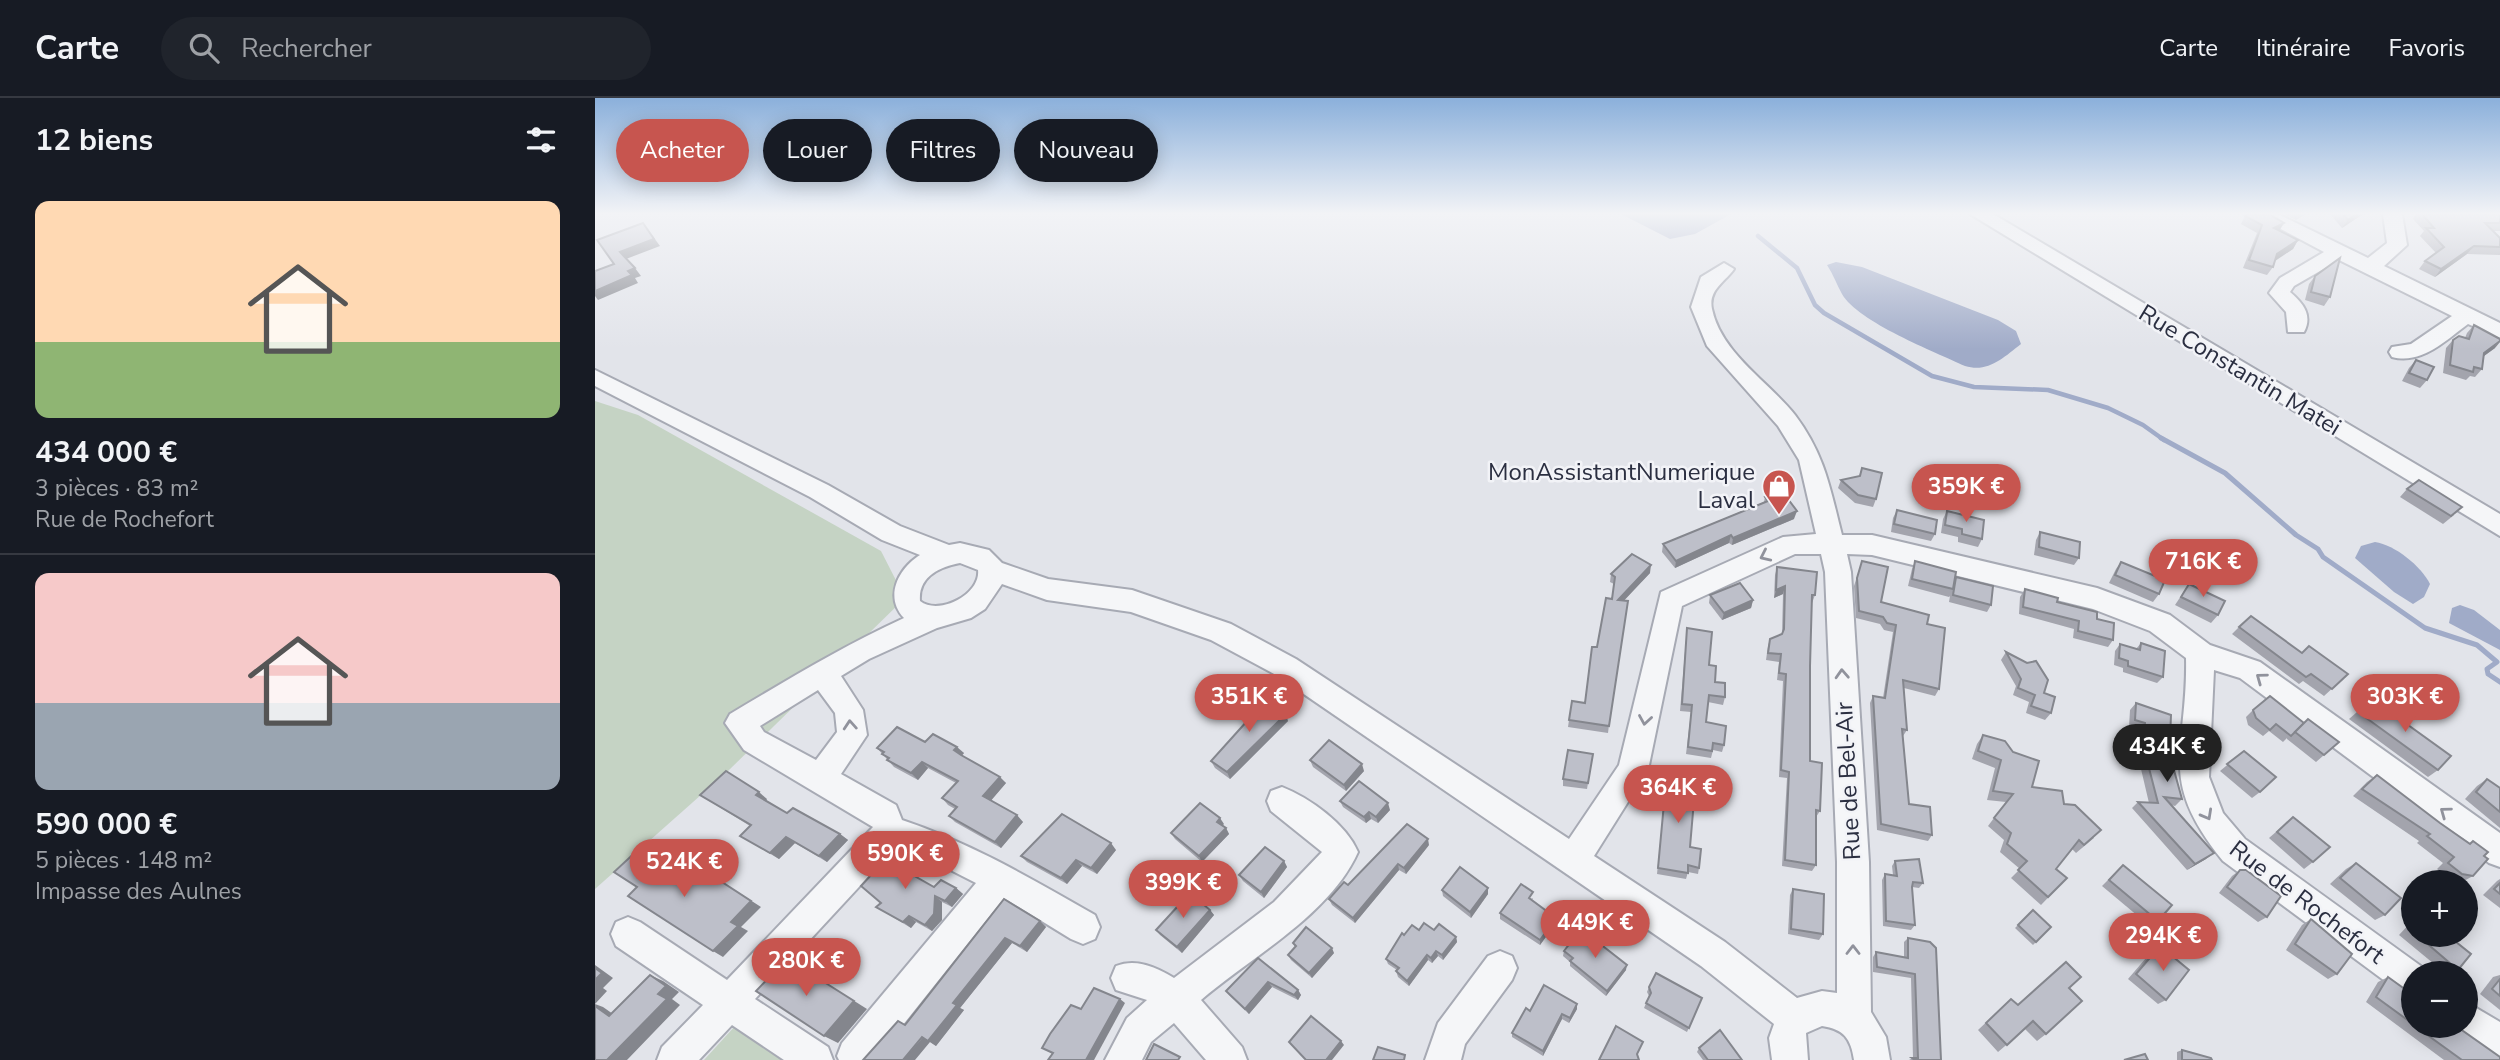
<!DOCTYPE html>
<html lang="fr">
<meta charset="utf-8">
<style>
:root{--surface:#171b24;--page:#20242c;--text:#f1f3f6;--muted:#9ea1a6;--line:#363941;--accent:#c7554f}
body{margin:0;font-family:"Nunito Sans",sans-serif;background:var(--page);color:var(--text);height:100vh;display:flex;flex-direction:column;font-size:26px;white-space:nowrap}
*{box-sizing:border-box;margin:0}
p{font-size:23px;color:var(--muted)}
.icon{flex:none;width:38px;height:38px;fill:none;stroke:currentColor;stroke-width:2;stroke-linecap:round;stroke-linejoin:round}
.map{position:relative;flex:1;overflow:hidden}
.details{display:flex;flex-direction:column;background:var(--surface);width:595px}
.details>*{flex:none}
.hud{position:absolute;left:21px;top:21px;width:665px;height:63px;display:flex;gap:14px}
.fabs{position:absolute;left:1806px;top:772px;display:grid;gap:14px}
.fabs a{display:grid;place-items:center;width:77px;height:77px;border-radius:50%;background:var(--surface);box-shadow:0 4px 18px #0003;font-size:35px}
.price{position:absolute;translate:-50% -60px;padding:0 16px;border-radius:24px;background:var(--accent);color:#fff;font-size:23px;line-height:46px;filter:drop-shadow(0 2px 4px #0008)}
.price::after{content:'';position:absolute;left:50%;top:42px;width:21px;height:16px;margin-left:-10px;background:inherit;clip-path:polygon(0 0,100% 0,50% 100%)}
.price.selected{background:#222;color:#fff}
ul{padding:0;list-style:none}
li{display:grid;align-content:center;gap:14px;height:371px;padding:0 35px}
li+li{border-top:2px solid var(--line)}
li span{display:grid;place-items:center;height:217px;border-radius:14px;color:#555}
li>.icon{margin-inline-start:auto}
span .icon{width:126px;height:126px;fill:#fffc;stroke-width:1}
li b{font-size:30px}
h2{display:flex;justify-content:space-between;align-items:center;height:84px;padding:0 35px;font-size:30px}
.tag{padding:0 24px;border-radius:32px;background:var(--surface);box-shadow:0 4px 18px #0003;font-size:24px;line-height:63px}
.tag.selected{background:var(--accent);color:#fff}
header{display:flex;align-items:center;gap:42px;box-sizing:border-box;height:98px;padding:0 35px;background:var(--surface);border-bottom:2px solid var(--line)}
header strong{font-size:33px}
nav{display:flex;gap:38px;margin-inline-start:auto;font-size:24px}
.search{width:490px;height:63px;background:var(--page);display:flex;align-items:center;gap:18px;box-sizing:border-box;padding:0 24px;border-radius:38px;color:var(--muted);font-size:26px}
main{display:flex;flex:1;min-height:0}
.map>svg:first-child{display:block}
</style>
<header>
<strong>Carte</strong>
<div class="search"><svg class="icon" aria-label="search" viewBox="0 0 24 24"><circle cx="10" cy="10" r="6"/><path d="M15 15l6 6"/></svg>Rechercher</div>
<nav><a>Carte</a><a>Itinéraire</a><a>Favoris</a></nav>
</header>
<main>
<section class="details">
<h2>12 biens<svg class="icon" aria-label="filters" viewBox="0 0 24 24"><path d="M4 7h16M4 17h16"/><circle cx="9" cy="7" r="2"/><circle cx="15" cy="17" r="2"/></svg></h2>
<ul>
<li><span style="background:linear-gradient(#ffd9b3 65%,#8fb573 0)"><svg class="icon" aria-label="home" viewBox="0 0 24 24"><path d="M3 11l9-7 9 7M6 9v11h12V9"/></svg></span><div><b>434 000 €</b><p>3 pièces · 83 m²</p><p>Rue de Rochefort</p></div></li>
<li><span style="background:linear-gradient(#f6c9c9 60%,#9aa5b1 0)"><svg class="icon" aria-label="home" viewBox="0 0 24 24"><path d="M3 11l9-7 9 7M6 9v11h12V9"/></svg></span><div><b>590 000 €</b><p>5 pièces · 148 m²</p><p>Impasse des Aulnes</p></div></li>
</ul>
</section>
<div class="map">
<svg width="1905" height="962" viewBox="0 0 1905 962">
<rect width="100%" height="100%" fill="#e2e4ea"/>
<g fill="#c5d3c4">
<path d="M0,303L43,317L286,453L310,500L133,673L0,791Z"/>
<path d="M141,927L192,962H109Z"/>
</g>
<g fill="#a0abc8">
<path d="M1026,116H1136L1100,136L1075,141Z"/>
<path d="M1241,164L1267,169L1403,222L1421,233L1426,246C1408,260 1393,275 1370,268C1340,254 1263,224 1247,196C1242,187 1238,176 1232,167Z"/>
<path d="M1780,444C1800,447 1826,468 1835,486L1829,499L1818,506L1799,494L1760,460L1766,448Z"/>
<path d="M1865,507L1879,512L1905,532V552L1854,525L1857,510Z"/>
</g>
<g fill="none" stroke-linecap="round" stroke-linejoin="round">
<path stroke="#a0abc8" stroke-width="4.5" d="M1163,138L1202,170L1220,207L1229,215L1337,278L1379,289L1453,292L1513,310L1548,327L1569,342"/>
<path stroke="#a0abc8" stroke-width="5" d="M1566,340L1630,375L1701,437L1723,451L1728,459L1830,530L1882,547L1902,564L1892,571L1893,576L1905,584"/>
<g stroke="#a7aab4" stroke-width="4">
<g id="minor">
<path d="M1375,116H1398L1905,416V438Z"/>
<path d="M1658,116H1683L1773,160L1792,145L1788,116H1807L1812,147L1789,168L1905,225V240L1873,226C1851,242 1827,267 1797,259L1794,254L1797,249L1816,246L1857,218L1744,162L1699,188L1695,194C1708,205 1718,217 1709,234H1693L1691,214L1674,195L1685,180L1729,154Z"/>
<path d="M1129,165L1139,171C1130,184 1113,192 1117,211C1126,255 1174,284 1200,317C1230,357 1235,390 1247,437H1277L1502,490L1575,517L1615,547L1665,564L1905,735V769L1894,765L1645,580L1619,572L1614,679L1628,715L1650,741L1830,871L1832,875H1818V900L1806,895L1628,763C1560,679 1593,654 1591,560L1555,533L1498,511L1277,457L1252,456L1256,474L1274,764L1276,914L1291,939L1295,962H1259C1256,941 1249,931 1227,928L1211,935L1213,962H1177L1174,940L1179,926L1106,868L681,577L616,542L536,514L452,502L407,486L390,511L376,520L342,530L274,561L246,578L268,612L272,637L246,676L301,707L307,722C376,745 437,781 500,817L505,829L500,841L488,846L476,841L409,800L280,962H244L242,958L247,945L381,785L330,759L300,750L160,901L233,949L238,962H189L137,927L104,962H62L67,949L108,907L21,848L16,836L21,824L33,819L45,824L132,882L278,729L149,652L130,625L135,616C192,582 248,548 309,520C289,499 303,471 325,457L287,442L215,399L0,288V272L233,387L305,428L354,447L365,445L394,452L407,465L453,481L537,492L636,526L701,561L974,741L1024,667L1066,494L1188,439L1221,436L1204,362L1183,328L1112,248L1096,209L1106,179ZM1200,456H1226L1230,474L1242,764V895L1227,893L1202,900L1130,844L999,758L1053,672L1087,508ZM365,465L383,472C386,496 344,518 325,503C323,479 344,469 365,465ZM223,592L240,615L242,634L221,662L169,634L165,628Z"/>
<path d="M687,689C715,700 751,726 763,754C735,817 656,859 606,902L647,949L652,962H611L579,925L556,944L547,962H510L532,920L552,902L521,892L516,880L521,868C541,860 561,869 579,880L679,804L727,754L676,713L672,703L676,693Z"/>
<path d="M905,853L917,858L922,870L917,882L870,946L866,962H830L843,925L893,858Z"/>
<path d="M1871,904L1905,924V962L1892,959L1859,933L1856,928H1871Z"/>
</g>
</g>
<use href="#minor" fill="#f5f6f8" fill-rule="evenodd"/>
</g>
<g fill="#a3a4ad">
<path d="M1690,116H1711L1701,122Z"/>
<path d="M1735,116H1768L1747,130Z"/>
<path d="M1821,116H1905V133H1898L1905,140V157L1872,156L1840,179L1824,171L1830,163L1841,155L1825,138L1829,133L1818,121Z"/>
<path d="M1650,118L1689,125L1684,133L1703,142L1698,151L1680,162L1678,169L1672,177L1648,170L1662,135L1646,126Z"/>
<path d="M1720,178L1735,199L1729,208L1710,202L1714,186Z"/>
<path d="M1879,227L1900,250L1889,258L1887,271L1880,279L1875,278L1871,282L1848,275L1851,250L1858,242L1870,240L1872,235Z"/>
<path d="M1821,262L1832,282L1825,290L1807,283L1814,270Z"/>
<path d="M1267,370L1281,401L1278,409L1260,405L1243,390L1246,382L1264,378Z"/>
<path d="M1812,391L1859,417L1848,426L1805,399Z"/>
<path d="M1170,399L1199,421L1137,447L1134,445L1080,470L1067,454L1068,446L1169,404Z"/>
<path d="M1302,412L1340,436L1336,443L1296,434L1298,420Z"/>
<path d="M1352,413L1387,441L1383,449L1363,444V439L1346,435L1348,421Z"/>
<path d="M1445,434L1484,460L1479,467L1439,457L1441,442Z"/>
<path d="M1267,463L1286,504L1332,526L1344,591L1340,598L1309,590L1312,632L1308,638L1314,706L1337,737L1333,743L1282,732L1275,605L1278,598L1288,600L1298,534L1289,532L1285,526L1261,520L1259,488Z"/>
<path d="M1320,463L1360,479L1396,507L1392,514L1354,504L1355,498L1354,499L1313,488L1317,471Z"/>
<path d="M1526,464L1564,496L1558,504L1514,485L1521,471Z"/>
<path d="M1182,469L1220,497L1217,505L1215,568V663L1225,713L1221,719V767L1217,773L1187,768L1192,680L1184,679L1188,583L1182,582L1184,564L1171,562L1173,548L1175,541L1187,536L1188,496L1179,500L1180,477Z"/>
<path d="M1055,475L1029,502L1013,635L973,629L974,622L990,605L1002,549L1017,501L1019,486L1015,484L1016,476Z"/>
<path d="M1594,486L1623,517L1616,525L1580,507Z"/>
<path d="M1430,491L1502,521L1518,542L1513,549L1478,540L1479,531L1424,516L1425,499Z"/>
<path d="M1115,497L1158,502L1156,510L1127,522L1114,505Z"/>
<path d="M1644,529L1707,555L1753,576L1729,598L1708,583L1704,586L1637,536Z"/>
<path d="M1092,530L1114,567L1120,584L1130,599L1128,607L1113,604L1111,624L1129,647L1127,654L1118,652L1116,660L1091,656L1096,614L1085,613Z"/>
<path d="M1546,545L1568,579L1562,585L1528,574V570L1519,567L1520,553L1525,546L1541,551Z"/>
<path d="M1411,554L1449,595L1456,615L1450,622L1431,615L1434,604L1418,597L1421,588L1406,562Z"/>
<path d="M1777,601L1843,672L1833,679L1754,621Z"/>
<path d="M1541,605L1574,665L1587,701L1580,708L1576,707L1611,761L1592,772L1537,710L1543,704L1554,705L1542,654L1543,632L1534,629L1535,612Z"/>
<path d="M1658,612L1709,625L1744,644L1721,664L1692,641V640L1688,644L1674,633L1668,638L1653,627L1651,619Z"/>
<path d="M648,618L693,623L635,681L620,670L616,663L651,625Z"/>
<path d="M1388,637L1437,689L1469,706L1499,740L1481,755L1477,751L1461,771L1472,780L1446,807L1416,780L1425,771L1405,754L1409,742L1393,728L1411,704L1392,702L1400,670L1377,661L1382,646Z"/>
<path d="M330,644L369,655L367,658L411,685L396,702L428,724L406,750L360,724L354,718L360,711L353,707L347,700L361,685L333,670L323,682L299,669L282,650Z"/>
<path d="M1649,653L1665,694L1657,700L1625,673Z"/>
<path d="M998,656L992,691L968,688V681Z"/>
<path d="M715,662L769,673L751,693L718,669Z"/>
<path d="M1072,673L1095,749L1104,770L1103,776L1093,774L1091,781L1062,776Z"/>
<path d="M1782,677L1845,725L1875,745L1878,743L1889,758L1878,778L1867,784L1856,782L1842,771L1848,765L1822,745L1824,743L1758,698L1772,684Z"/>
<path d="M1892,681L1905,690V730L1870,701L1882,688Z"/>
<path d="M105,697L172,701L171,703L192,715L245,736L253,742L232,764L200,745L184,761L145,738L155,728Z"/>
<path d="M745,703L795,712L783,725L776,721L771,725L748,709Z"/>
<path d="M1698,719L1718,764L1709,771L1674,740Z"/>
<path d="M629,726L627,728L631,730L634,736L607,764L580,741L576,735Z"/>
<path d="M834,747L811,776L804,772L760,825L737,807L734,801L753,787Z"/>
<path d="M521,752L502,776L487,768L472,786L432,764L426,758Z"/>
<path d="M689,763L692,769L669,800L648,783L644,777Z"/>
<path d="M1300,763L1328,785L1324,790L1317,789L1320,827L1316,832L1288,828L1287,782L1290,776L1298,777L1297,768Z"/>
<path d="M316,765L323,771L318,777L339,789L361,790L368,796L357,809L347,804V822L337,833L321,824L316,830L281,809Z"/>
<path d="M1761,765L1790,817L1780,822L1735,786L1751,771Z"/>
<path d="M1528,767L1563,823L1556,829L1507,788Z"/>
<path d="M1645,772L1672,819L1663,824L1624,795L1637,778Z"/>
<path d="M1905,781V810L1888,797L1902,783Z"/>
<path d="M1198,791L1228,836L1224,842L1193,836L1195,797Z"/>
<path d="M847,792L893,796L876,820L848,798Z"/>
<path d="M938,800L937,802L961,825L945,847L905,821V815Z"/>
<path d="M409,801L445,823L451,829L432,854L417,845L365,910L369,912L341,948L310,927Z"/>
<path d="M615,812L619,817L587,855L565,837L561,832Z"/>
<path d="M1438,812L1456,829L1438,847L1420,830Z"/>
<path d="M1716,821L1742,876L1733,881L1691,852L1707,827Z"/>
<path d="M1818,822V836H1851L1863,872L1856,875H1850L1804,837Z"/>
<path d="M824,832H839L861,839L862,844L848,862L843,858L837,865L833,862L814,888L803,879L801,873L802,872L793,866L791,861Z"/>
<path d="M1313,840L1346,962H1314L1318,960L1316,880L1278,874V859L1281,854L1309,859V844Z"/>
<path d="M698,845L739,855L717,880L696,862L693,857L700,849Z"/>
<path d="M1565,848L1571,902L1563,906L1533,881L1557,853Z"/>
<path d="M969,853L1031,872L1011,898L975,868V864L968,858Z"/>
<path d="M663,860L703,892L706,897L703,902L677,889L654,916L635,898L631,893Z"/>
<path d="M1471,864L1474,890L1451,936L1442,943L1430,931L1403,954L1383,932L1416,901L1422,907Z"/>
<path d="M1905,877V912L1885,896L1898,879Z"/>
<path d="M1793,879L1818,897V928H1861L1905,962H1849L1771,904L1783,884Z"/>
<path d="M1054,889L1107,900L1092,934L1049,910L1054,898L1052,894Z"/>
<path d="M982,906V911L974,925L967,921L948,958L917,939V935L935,913Z"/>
<path d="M1104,950L1147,962H1108L1102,954Z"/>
<path d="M1587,952L1617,962H1582V954Z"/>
</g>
<g fill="#84868d">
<path d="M1761,116H1768L1747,130L1753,122Z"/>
<path d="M48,125L65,148L31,161L25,154Z"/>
<path d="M1689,125L1684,133L1679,130Z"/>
<path d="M1703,142L1698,151L1677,165L1682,156Z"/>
<path d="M1879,148L1872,156L1840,179L1846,171Z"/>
<path d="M40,170L46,178L40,180L43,185L3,202L0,198V193L33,173Z"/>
<path d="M1905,244L1900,250L1882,263L1889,255Z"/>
<path d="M1202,413L1199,421L1137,447L1138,440Z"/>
<path d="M1136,437L1134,445L1080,470L1081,463Z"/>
<path d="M1056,467L1055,475L1023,509V502Z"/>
<path d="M1190,488L1188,496L1179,500L1181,492Z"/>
<path d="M1158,502L1156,510L1127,522L1129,515Z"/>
<path d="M691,616L693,623L635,681L632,674Z"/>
<path d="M362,649L369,655L365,659L359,652Z"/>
<path d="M327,664L333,670L323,682L316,675Z"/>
<path d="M767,666L769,673L751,693L749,687Z"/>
<path d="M405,679L411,685L394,705L388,698Z"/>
<path d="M164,694L172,701L170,703L161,697Z"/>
<path d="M793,705L795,712L783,725L781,719Z"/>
<path d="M774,714L776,721L771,725L769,719Z"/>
<path d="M422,717L428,724L406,750L400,744Z"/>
<path d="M625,720L629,726L625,729L622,724Z"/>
<path d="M631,730L634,736L607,764L604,758Z"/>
<path d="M245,736L253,742L232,764L224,758Z"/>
<path d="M191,739L200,745L184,761L175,755Z"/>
<path d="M833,741L834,747L811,776L809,770Z"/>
<path d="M516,745L521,752L502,776L496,770Z"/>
<path d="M46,749L80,770L75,775L64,769Z"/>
<path d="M1619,755L1611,761L1592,772L1600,766Z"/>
<path d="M481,762L487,768L472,786L466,780Z"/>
<path d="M689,763L692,769L669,800L666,794Z"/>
<path d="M316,765L323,771L317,778L309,772Z"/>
<path d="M803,766L804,772L760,825L758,820Z"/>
<path d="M110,773L166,809L146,829L153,833L128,859L118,853L136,824Z"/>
<path d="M361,790L368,796L357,809L350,803Z"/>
<path d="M893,790V796L876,820L875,814Z"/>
<path d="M340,798L347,804V822L337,833L330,827Z"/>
<path d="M615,812L619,817L587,855L582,849Z"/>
<path d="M314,818L321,824L316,830L308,824Z"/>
<path d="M961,820V825L945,847V842Z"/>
<path d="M445,823L451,829L432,854L425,848Z"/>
<path d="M861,839L862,844L848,862L847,857Z"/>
<path d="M410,840L417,845L365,910L369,912L341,948L335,944L320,962H308L358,905Z"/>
<path d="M737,850L739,855L717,880L714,875Z"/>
<path d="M841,853L843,858L837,865L836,860Z"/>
<path d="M832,857L833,862L814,888L812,883Z"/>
<path d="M199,865L272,911L243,945L229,938Z"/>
<path d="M0,867L18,880L8,890L12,893L0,906Z"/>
<path d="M1032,867L1031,872L1011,898L1012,893Z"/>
<path d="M55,877L68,883L84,894L77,901L85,907L32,962H12L63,896Z"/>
<path d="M673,884L677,889L654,916L650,911Z"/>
<path d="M703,892L706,897L703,902L699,897Z"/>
<path d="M525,901L530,905L499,962H491Z"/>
<path d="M0,906L8,909L28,923L14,918L0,908Z"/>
<path d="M982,906V911L974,925L975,920Z"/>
<path d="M967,916V921L948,958V953Z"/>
<path d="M746,943L749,947L737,962H731Z"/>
</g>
<g fill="#bdbfc9" stroke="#84868d" stroke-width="2">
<path d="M1653,116H1674L1689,125L1679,130L1703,142L1682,156L1678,169L1654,162L1667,127L1650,118Z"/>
<path d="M1748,116H1761L1753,122Z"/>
<path d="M1827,116H1905V125H1890L1905,140V149L1879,148L1846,171L1830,163L1849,149L1831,130H1839Z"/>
<path d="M48,125L59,141L25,154L40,170L33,173L37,177L0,193V173L19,166L2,142Z"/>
<path d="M1745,160L1735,199L1716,194L1720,178Z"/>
<path d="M1879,227L1905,241V243L1889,255L1887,271L1879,269L1878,274L1855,267L1858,242L1864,238L1874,241Z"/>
<path d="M1821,262L1839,269L1832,282L1814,275Z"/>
<path d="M1267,370L1287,375L1281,401L1263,397L1246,382L1265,378Z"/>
<path d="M1824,382L1867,409L1856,418L1812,391Z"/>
<path d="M1187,393L1202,413L1138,440L1136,437L1081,463L1068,446L1173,403L1170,399Z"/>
<path d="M1302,412L1342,422L1340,436L1299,426Z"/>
<path d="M1352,413L1389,422L1387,441L1367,436V431L1350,427Z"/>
<path d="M1445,434L1485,444L1484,460L1444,449Z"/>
<path d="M1037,456L1056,467L1023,502L1033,503L1014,628L974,622L977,603L990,605L997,549H1002L1011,500L1017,501L1020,479L1016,476Z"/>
<path d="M1267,463L1293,469L1286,504L1334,517L1332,526L1350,530L1344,591L1308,582L1312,632L1307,631L1314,706L1335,709L1337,737L1286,726L1278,598L1290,600L1301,527L1292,525L1288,519L1264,513L1262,480Z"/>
<path d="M1320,463L1361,474L1358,491L1317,481Z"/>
<path d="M1526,464L1570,482L1564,496L1520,477Z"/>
<path d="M1182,469L1222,474L1220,497H1217L1215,568V663L1227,665L1225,713L1221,712V767L1190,762L1194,674L1186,672L1191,576L1184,575L1186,556L1173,555L1175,541L1187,536L1189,531L1190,488L1181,492Z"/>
<path d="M1361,479L1398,488L1396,507L1358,497Z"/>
<path d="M1145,485L1158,502L1129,515L1115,497Z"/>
<path d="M1594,486L1630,503L1623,517L1586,499Z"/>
<path d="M1430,491L1463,500L1462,504L1502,514V521L1519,525L1518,542L1483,533L1484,523L1428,509Z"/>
<path d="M1656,518L1707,555L1714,548L1753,576L1737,591L1716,576L1711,579L1644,529Z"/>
<path d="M1092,530L1117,534L1114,567L1121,568L1120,584L1130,585V599L1114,597L1111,624L1131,628L1129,647L1118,645L1117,653L1093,649L1097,607L1087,606Z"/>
<path d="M1546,545L1570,553L1568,579L1533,568V563L1524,560L1525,546L1545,552Z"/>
<path d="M1411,554L1432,565L1441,563L1453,582L1449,595L1460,599L1456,615L1436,608L1440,597L1423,590L1426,581Z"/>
<path d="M1675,598L1709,625L1696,638L1681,626L1675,632L1661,620L1658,612Z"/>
<path d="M666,600L691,616L632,674L616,663L653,622L648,618Z"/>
<path d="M1777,601L1856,658L1843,672L1763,614Z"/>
<path d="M1541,605L1576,617L1574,665H1577L1587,701L1569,699L1619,755L1600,766L1543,704L1563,705L1548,647L1550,625L1540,622Z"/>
<path d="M1713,621L1744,644L1729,657L1700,634Z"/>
<path d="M302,629L330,644L338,636L362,649L359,652L366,657L405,679L388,698L422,717L400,744L354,718L362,709L347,700L363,683L327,664L316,675L292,662L294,660L287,656L289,654L282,650Z"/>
<path d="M1388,637L1410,643L1418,654L1444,663L1437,689L1467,693L1469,706L1480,707L1506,732L1489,747L1484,742L1461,771L1472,780L1453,799L1423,772L1432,763L1412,746L1416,735L1399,720L1418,696L1398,693L1406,662L1383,653Z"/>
<path d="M734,642L767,666L749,687L715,662Z"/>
<path d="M973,652L998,656L993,685L968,681Z"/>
<path d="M1649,653L1681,679L1665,694L1632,666Z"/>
<path d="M131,673L164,694L161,697L192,715L198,710L245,736L224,758L191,739L175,755L145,738L156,727L105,697Z"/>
<path d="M1072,673L1101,679L1095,749L1106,751L1104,770L1093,767V775L1063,770Z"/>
<path d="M1782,677L1845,725L1875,746L1878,743L1893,754L1889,758L1893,761L1878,778L1867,776L1853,765L1859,759L1832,738L1835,736L1767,691Z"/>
<path d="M1892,681L1905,690V714L1881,694Z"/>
<path d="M764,683L793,705L781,719L774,714L769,719L745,703Z"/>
<path d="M605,705L625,720L622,724L631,730L604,758L576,735Z"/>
<path d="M467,716L516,745L496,770L481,762L466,780L426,758Z"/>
<path d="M1698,719L1735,749L1718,764L1682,734Z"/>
<path d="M812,726L833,741L809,770L803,766L758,820L734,801L749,784L753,787Z"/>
<path d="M46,749L70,764L64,769L95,787L110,773L156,803L136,824L143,828L118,853L33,798L42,789L19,774Z"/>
<path d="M670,749L689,763L666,794L644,777Z"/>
<path d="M297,754L316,765L309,772L339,789L346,782L361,790L350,803L340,798L339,816L330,827L314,818L308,824L281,809L286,805L266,788Z"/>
<path d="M1324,761L1328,785L1318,784L1317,789L1320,827L1291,823L1290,776L1302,778L1300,763Z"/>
<path d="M1761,765L1806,800L1790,817L1745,780Z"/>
<path d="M1528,767L1577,807L1563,823L1514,782Z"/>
<path d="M865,769L893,790L875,814L847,792Z"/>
<path d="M1645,772H1651L1686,798L1672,819L1632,789Z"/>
<path d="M1905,785V796L1899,791Z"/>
<path d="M926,786L938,794L934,800L961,820L945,842L905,815Z"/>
<path d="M1198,791L1229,796L1228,836L1196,831Z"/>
<path d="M595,795L615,812L582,849L561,832Z"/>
<path d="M409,801L445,823L425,848L410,840L358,905L362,907L333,943L327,939L308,962H268L303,923L310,927Z"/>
<path d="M1438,812L1456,829L1441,844L1423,827Z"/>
<path d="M1716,821L1757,856L1742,876L1700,846Z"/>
<path d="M829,825L839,832L844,826L861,839L847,857L841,853L836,860L832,857L812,883L801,873L804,870L791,861L807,835L809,837L817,827L824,832Z"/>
<path d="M711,829L737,850L714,875L693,857L701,848L698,845Z"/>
<path d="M986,831L1032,867L1012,893L975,863L978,860L969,853Z"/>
<path d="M1821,836H1851L1876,856L1863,872Z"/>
<path d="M1313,840L1335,844L1341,850L1346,962H1320L1317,960H1323L1320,876L1282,869L1281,854L1313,860Z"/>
<path d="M1565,848L1594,872L1571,902L1541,876Z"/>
<path d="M663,860L703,892L699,897L673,884L650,911L631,893Z"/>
<path d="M1471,864L1486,879L1474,890L1487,903L1451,936L1438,923L1412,947L1391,925L1416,901L1423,907Z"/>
<path d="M199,865L259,903L229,938L161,893L182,871L189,876Z"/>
<path d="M0,870L7,875L0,882Z"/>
<path d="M1061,875L1107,900L1094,930L1051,905L1056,895L1054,889Z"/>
<path d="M55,877L71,888L63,896L72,901L12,962H0V908L14,918Z"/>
<path d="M1793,879L1818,897V926L1781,899Z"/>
<path d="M1905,881V898L1897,891Z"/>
<path d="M949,887L982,906L975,920L967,916L948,953L917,935L931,910L935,913Z"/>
<path d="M499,890L525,901L491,962H453L458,955L447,950L455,936L476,907L486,911Z"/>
<path d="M716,918L746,943L731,962H711L694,944Z"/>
<path d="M1021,928L1048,944L1042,956L1044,962H1004Z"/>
<path d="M1820,928H1861L1905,959V962H1867Z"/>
<path d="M1125,932L1147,962H1113L1104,950Z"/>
<path d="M559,946L585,959L583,962H551Z"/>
<path d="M783,949L810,957L809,962H778Z"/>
<path d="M1587,952L1616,960L1617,962H1587Z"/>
<path d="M1550,956L1553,962H1529Z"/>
</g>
<defs><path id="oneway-chevron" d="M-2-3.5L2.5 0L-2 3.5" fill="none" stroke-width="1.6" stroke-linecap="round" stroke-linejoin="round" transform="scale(1.75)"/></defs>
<g stroke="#90929c">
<use href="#oneway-chevron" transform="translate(1170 458) rotate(155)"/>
<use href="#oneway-chevron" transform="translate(1247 576) rotate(-93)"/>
<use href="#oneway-chevron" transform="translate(1666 580) rotate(-144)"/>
<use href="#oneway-chevron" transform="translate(1050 622) rotate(99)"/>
<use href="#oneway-chevron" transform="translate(255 627) rotate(-94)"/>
<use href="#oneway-chevron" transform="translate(1850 714) rotate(-144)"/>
<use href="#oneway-chevron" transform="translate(1612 717) rotate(61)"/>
<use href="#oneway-chevron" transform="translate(1258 852) rotate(-90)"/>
</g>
<linearGradient id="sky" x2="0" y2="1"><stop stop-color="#8bb0db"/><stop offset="0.46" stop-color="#f2f3f6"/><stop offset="1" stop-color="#f2f3f6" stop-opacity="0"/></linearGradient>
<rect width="1905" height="251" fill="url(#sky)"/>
<defs>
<g id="shop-pin" transform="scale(1.75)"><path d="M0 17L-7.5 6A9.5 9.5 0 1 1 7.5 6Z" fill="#c7554f" stroke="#f2f3f7"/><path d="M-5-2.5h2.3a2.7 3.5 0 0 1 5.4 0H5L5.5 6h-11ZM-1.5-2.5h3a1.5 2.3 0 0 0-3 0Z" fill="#fff"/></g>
</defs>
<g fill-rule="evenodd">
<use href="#shop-pin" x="1184" y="388"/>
</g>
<g text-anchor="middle" stroke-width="5" stroke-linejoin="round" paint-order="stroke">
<g font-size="24" fill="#2b2f41" stroke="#f2f3f7">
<text transform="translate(1645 272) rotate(31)" y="8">Rue Constantin Matei</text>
<text transform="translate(1253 683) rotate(-93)" y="8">Rue de Bel-Air</text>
<text transform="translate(1712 804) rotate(37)" y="8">Rue de Rochefort</text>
</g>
<g font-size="24" fill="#2b2f41" stroke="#f2f3f7" text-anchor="end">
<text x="1160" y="382">MonAssistantNumerique<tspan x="1160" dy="28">Laval</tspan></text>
</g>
</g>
</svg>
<div class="fabs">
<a>+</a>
<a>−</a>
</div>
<b class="price" style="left:1371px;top:426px">359K €</b>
<b class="price" style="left:1608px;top:501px">716K €</b>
<b class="price" style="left:654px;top:636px">351K €</b>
<b class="price" style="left:1810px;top:636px">303K €</b>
<b class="price selected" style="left:1572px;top:686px">434K €</b>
<b class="price" style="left:1083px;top:727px">364K €</b>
<b class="price" style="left:310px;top:793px">590K €</b>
<b class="price" style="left:89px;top:801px">524K €</b>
<b class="price" style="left:588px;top:822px">399K €</b>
<b class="price" style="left:1000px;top:862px">449K €</b>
<b class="price" style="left:1568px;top:875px">294K €</b>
<b class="price" style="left:211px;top:900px">280K €</b>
<div class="hud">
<a class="tag selected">Acheter</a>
<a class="tag">Louer</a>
<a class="tag">Filtres</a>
<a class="tag">Nouveau</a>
</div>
</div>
</main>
